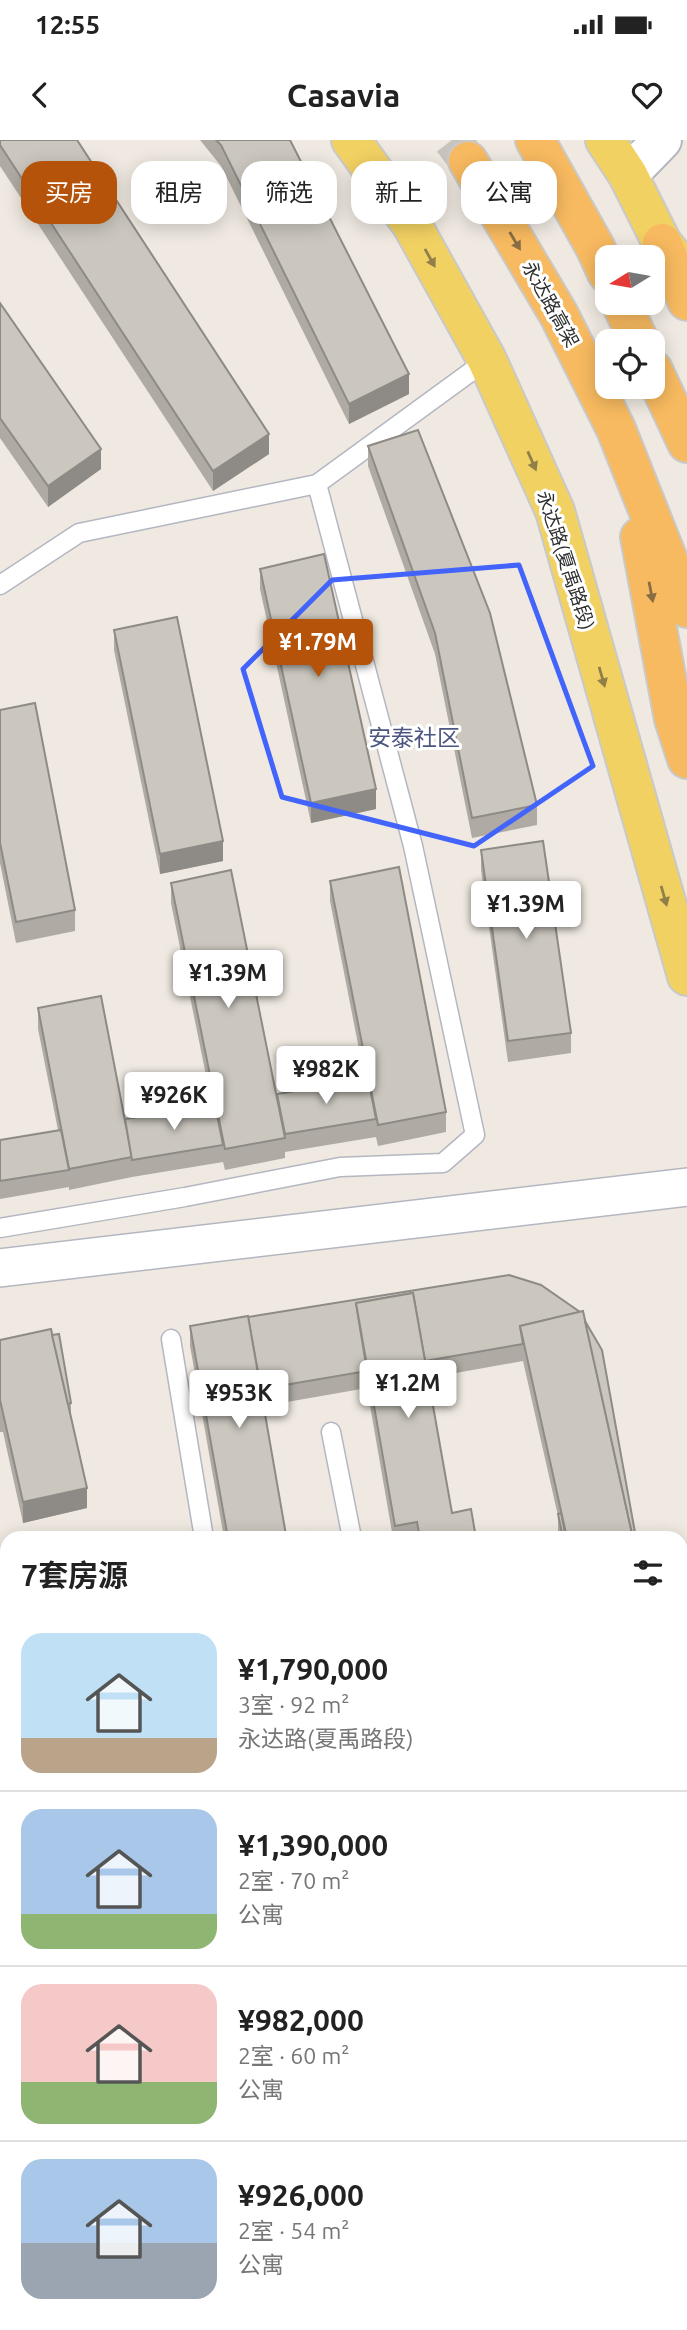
<!DOCTYPE html>
<html lang="zh">
<meta charset="utf-8">
<style>
:root{--surface:#fff;--page:#f6f6f6;--text:#222;--muted:#767676;--line:#e0e0e0;--accent:#b45309}
body{margin:0;font-family:Ubuntu,"Noto Sans SC",sans-serif;background:var(--page);color:var(--text);height:100vh;display:flex;flex-direction:column;font-size:26px;white-space:nowrap}
*{box-sizing:border-box;margin:0}
p{font-size:23px;color:var(--muted)}
.icon{flex:none;width:38px;height:38px;fill:none;stroke:currentColor;stroke-width:2;stroke-linecap:round;stroke-linejoin:round}
.map{position:relative;flex:1;overflow:hidden}
.sheet{position:absolute;left:0px;top:1391px;width:688px;height:800px;display:flex;flex-direction:column;background:var(--surface);border-radius:21px 21px 0 0;box-shadow:0 4px 18px #0003}
.sheet>*{flex:none}
.guide{position:absolute;left:21px;top:21px;width:646px;height:63px;display:flex;gap:14px}
.needle{width:46px;rotate:259deg}
.controls{position:absolute;left:595px;top:105px;display:grid;gap:14px}
.controls a{display:grid;place-items:center;width:70px;height:70px;border-radius:14px;background:var(--surface);box-shadow:0 4px 18px #0003;font-size:35px}
.price{position:absolute;translate:-50% -60px;padding:0 16px;border-radius:7px;background:#fff;color:#222;font-size:23px;line-height:46px;filter:drop-shadow(0 2px 4px #0008)}
.price::after{content:'';position:absolute;left:50%;top:42px;width:21px;height:16px;margin-left:-10px;background:inherit;clip-path:polygon(0 0,100% 0,50% 100%)}
.price.selected{background:var(--accent);color:#fff}
ul{padding:0;list-style:none}
li{display:flex;align-items:center;gap:21px;height:175px;padding:0 21px}
li+li{border-top:2px solid var(--line)}
li span{display:grid;place-items:center;flex:none;width:196px;height:140px;border-radius:21px;color:#555}
li>.icon{margin-inline-start:auto}
span .icon{width:84px;height:84px;fill:#fffc;stroke-width:1}
li b{font-size:30px}
h2{display:flex;justify-content:space-between;align-items:center;height:84px;padding:0 21px;font-size:30px}
.chip{padding:0 24px;border-radius:21px;background:var(--surface);box-shadow:0 4px 18px #0003;font-size:24px;line-height:63px}
.chip.selected{background:var(--accent);color:#fff}
.status{display:flex;justify-content:space-between;align-items:center;height:49px;padding:0 35px;background:var(--surface);direction:ltr}
.status svg{height:19px;fill:currentColor}
header{display:flex;justify-content:space-between;align-items:center;height:91px;padding:0 21px;background:var(--surface);font-size:32px;font-weight:700}
.map>svg:first-child{display:block}
</style>
<div class="status"><b>12:55</b><svg viewBox="0 0 49 12"><path d="M0 12V9h3v3zM5 12V6h3v6zM10 12V3h3v9zM15 12V0h3v12zM26 1h20v11H26zM47 4h2v5h-2z"/></svg></div>
<header><svg class="icon" aria-label="back" viewBox="0 0 24 24"><path d="M15 5l-7 7 7 7"/></svg>Casavia<svg class="icon" aria-label="heart" viewBox="0 0 24 24"><path d="M12 20l-8-8c-3-5 5-10 8-4 3-6 11-1 8 4z"/></svg></header>
<div class="map">
<svg width="687" height="2190" viewBox="0 0 687 2190">
<rect width="100%" height="100%" fill="#efe9e1"/>
<g fill="none" stroke-linecap="round" stroke-linejoin="round">
<path stroke="#c8c4bd" stroke-width="38" stroke-dasharray="38 19" stroke-linecap="butt" d="M452,0L468,21"/>
<g stroke="#b4b7c1" stroke-width="21">
<g id="service">
<path d="M0,445L79,393L317,344L487,220"/>
<path d="M0,1088L185,1057L340,1027L443,1023L475,995L413,706L317,344"/>
<path d="M171,1199L204,1398"/>
<path d="M331,1292L352,1398"/>
<path d="M0,1522L7,1560"/>
<path d="M0,1596L7,1594"/>
<path d="M0,2156L7,2155"/>
<path d="M105,2184L106,2190"/>
<path d="M283,2184L284,2190"/>
</g>
</g>
<g stroke="#b4b7c1" stroke-width="40">
<path id="minor" d="M0,1128L687,1047"/>
</g>
<g stroke="#b4b7c1" stroke-width="42">
<path id="secondary" d="M628,35L662,0"/>
</g>
<g stroke="#c9c9c9" stroke-width="42">
<g id="primary">
<path d="M351,0L412,85L487,220L555,371L687,836"/>
<path d="M605,0L628,35L662,103L684,130"/>
</g>
</g>
<g stroke="#c9c9c9" stroke-width="42">
<g id="trunk">
<path d="M535,0L595,107L607,133"/>
<path d="M468,21L559,175L616,289L687,468"/>
<path d="M662,103L687,161"/>
<path d="M621,163L639,201"/>
<path d="M653,230L687,303"/>
<path d="M640,397L674,579L687,619"/>
</g>
</g>
<use href="#service" stroke="#fff" stroke-width="18"/>
<use href="#minor" stroke="#fff" stroke-width="37"/>
<use href="#secondary" stroke="#fff" stroke-width="38"/>
<use href="#primary" stroke="#f2d163" stroke-width="38"/>
<use href="#trunk" stroke="#f8ba60" stroke-width="38"/>
</g>
<g fill="#afaba4">
<path d="M0,0L269,314L213,351L0,26Z"/>
<path d="M200,0H290L409,254L349,284L221,26Z"/>
<path d="M0,163L101,329L48,367L0,298Z"/>
<path d="M368,306L537,665V685L472,698L435,514L368,326Z"/>
<path d="M260,429L376,669L311,683L260,449Z"/>
<path d="M114,490L223,721L160,734L114,510Z"/>
<path d="M0,570L75,770V791L16,803L0,723Z"/>
<path d="M481,710L571,893V913L508,922L481,730Z"/>
<path d="M330,741L446,972V992L378,1006L376,997L285,1012V1018L225,1030L223,1022L132,1037L69,1050V1047L0,1059V1000L58,990L38,889V868L125,979L212,965L171,763V743L277,954L365,940L330,761Z"/>
<path d="M509,1135L636,1398H559L558,1391V1376L523,1221L428,1238L452,1373L476,1398H393L367,1248L264,1266L286,1395L307,1398H224L190,1206V1186Z"/>
<path d="M0,1200L71,1263V1278L87,1368L23,1383L3,1292H0Z"/>
<path d="M7,1882V2123L0,2125V1884Z"/>
<path d="M3,2161L75,2190H4L3,2181Z"/>
<path d="M162,2184H224V2185L251,2190H163Z"/>
<path d="M357,2184H414L415,2190H357Z"/>
<path d="M513,2184H599L600,2190H514Z"/>
</g>
<g fill="#8e8b86">
<path d="M409,234V254L349,284V264Z"/>
<path d="M269,294V314L213,351V331Z"/>
<path d="M101,309V329L48,367V346Z"/>
<path d="M376,649V669L311,683V663Z"/>
<path d="M223,701V721L160,734V714Z"/>
<path d="M87,1348V1368L23,1383V1362Z"/>
</g>
<g fill="#cbc7bf" stroke="#8e8b86" stroke-width="2">
<path d="M0,0H77L269,294L213,331L0,5Z"/>
<path d="M216,0H290L409,234L349,264L221,5Z"/>
<path d="M0,163L101,309L48,346L0,278Z"/>
<path d="M418,290L490,473L537,665L472,678L435,493L368,306Z"/>
<path d="M324,414L376,649L311,663L260,429Z"/>
<path d="M177,477L223,701L160,714L114,490Z"/>
<path d="M35,563L75,770L16,782L0,703V570Z"/>
<path d="M543,701L571,893L508,901L481,710Z"/>
<path d="M399,727L446,972L378,985L330,741Z"/>
<path d="M231,730L285,998L225,1009L171,743Z"/>
<path d="M101,856L132,1017L69,1029L38,868Z"/>
<path d="M368,939L376,979L285,994L277,954Z"/>
<path d="M215,965L223,1005L132,1020L125,979Z"/>
<path d="M61,990L69,1030L0,1041V1000Z"/>
<path d="M509,1135L541,1145L580,1172L520,1186L523,1204L425,1221L413,1153L356,1163L367,1231L261,1249L248,1177Z"/>
<path d="M413,1153L452,1373L471,1369L476,1398H420L417,1382L395,1386L356,1163Z"/>
<path d="M583,1171L633,1398H567L520,1186Z"/>
<path d="M248,1176L286,1395L306,1392L307,1398H228L190,1186Z"/>
<path d="M585,1181L602,1210L636,1398H633Z"/>
<path d="M51,1189L87,1348L23,1362L0,1260V1200Z"/>
<path d="M59,1194L71,1263L68,1264L52,1195Z"/>
<path d="M561,1373L566,1398H563L558,1374Z"/>
<path d="M74,1396V1398H61Z"/>
<path d="M7,1882V2103L0,2104V1884Z"/>
<path d="M7,2160V2182L3,2161Z"/>
<path d="M7,2184H74L75,2190H9Z"/>
<path d="M166,2184H224V2185L250,2184L251,2190H167Z"/>
<path d="M361,2184H414L415,2190H362Z"/>
<path d="M516,2184H599L600,2190H518Z"/>
</g>
<defs><path id="oneway-solid" d="M-6-.8H1V-3.2L6.5 0L1 3.2V.8H-6Z" transform="scale(1.75)"/></defs>
<g fill="#896d44">
<use href="#oneway-solid" transform="translate(515 101) rotate(59)"/>
<use href="#oneway-solid" transform="translate(651 452) rotate(79)"/>
</g>
<g fill="#908048">
<use href="#oneway-solid" transform="translate(430 118) rotate(61)"/>
<use href="#oneway-solid" transform="translate(532 321) rotate(66)"/>
<use href="#oneway-solid" transform="translate(602 537) rotate(74)"/>
<use href="#oneway-solid" transform="translate(664 756) rotate(74)"/>
</g>
<path fill="none" stroke="#4264fb" stroke-width="5" stroke-linejoin="round" d="M519,425L593,626L474,706L282,657L243,529L332,440Z"/>
<g text-anchor="middle" stroke-width="6" stroke-linejoin="round" paint-order="stroke">
<g font-size="19" fill="#2e2e2e" stroke="#fff">
<text transform="translate(551 164) rotate(61)" y="7">永达路高架</text>
<text transform="translate(566 420) rotate(72)" y="7">永达路(夏禹路段)</text>
</g>
<g font-size="23" fill="#4d5680" stroke="#fff">
<text x="414" y="606">安泰社区</text>
</g>
</g>
</svg>
<div class="controls">
<a><svg class="needle" viewBox="-14 -14 28 28"><path d="M0-13l5 13h-10z" fill="#e53935"/><path d="M0 13l5-13h-10z" fill="#767676"/></svg></a>
<a><svg class="icon" aria-label="locate" viewBox="0 0 24 24"><circle cx="12" cy="12" r="6"/><path d="M12 2v4M12 18v4M2 12h4M18 12h4"/></svg></a>
</div>
<b class="price selected" style="left:318px;top:539px">¥1.79M</b>
<b class="price" style="left:526px;top:801px">¥1.39M</b>
<b class="price" style="left:228px;top:870px">¥1.39M</b>
<b class="price" style="left:326px;top:966px">¥982K</b>
<b class="price" style="left:174px;top:992px">¥926K</b>
<b class="price" style="left:408px;top:1280px">¥1.2M</b>
<b class="price" style="left:239px;top:1290px">¥953K</b>
<div class="guide">
<a class="chip selected">买房</a>
<a class="chip">租房</a>
<a class="chip">筛选</a>
<a class="chip">新上</a>
<a class="chip">公寓</a>
</div>
<section class="sheet">
<h2>7套房源<svg class="icon" aria-label="filters" viewBox="0 0 24 24"><path d="M4 7h16M4 17h16"/><circle cx="9" cy="7" r="2"/><circle cx="15" cy="17" r="2"/></svg></h2>
<ul>
<li><span style="background:linear-gradient(#bfe0f5 75%,#b9a48a 0)"><svg class="icon" aria-label="home" viewBox="0 0 24 24"><path d="M3 11l9-7 9 7M6 9v11h12V9"/></svg></span><div><b>¥1,790,000</b><p>3室 · 92 m²</p><p>永达路(夏禹路段)</p></div></li>
<li><span style="background:linear-gradient(#a9c7e8 75%,#8fb573 0)"><svg class="icon" aria-label="home" viewBox="0 0 24 24"><path d="M3 11l9-7 9 7M6 9v11h12V9"/></svg></span><div><b>¥1,390,000</b><p>2室 · 70 m²</p><p>公寓</p></div></li>
<li><span style="background:linear-gradient(#f6c9c9 70%,#8fb573 0)"><svg class="icon" aria-label="home" viewBox="0 0 24 24"><path d="M3 11l9-7 9 7M6 9v11h12V9"/></svg></span><div><b>¥982,000</b><p>2室 · 60 m²</p><p>公寓</p></div></li>
<li><span style="background:linear-gradient(#a9c7e8 60%,#9aa5b1 0)"><svg class="icon" aria-label="home" viewBox="0 0 24 24"><path d="M3 11l9-7 9 7M6 9v11h12V9"/></svg></span><div><b>¥926,000</b><p>2室 · 54 m²</p><p>公寓</p></div></li>
</ul>
</section>
</div>
